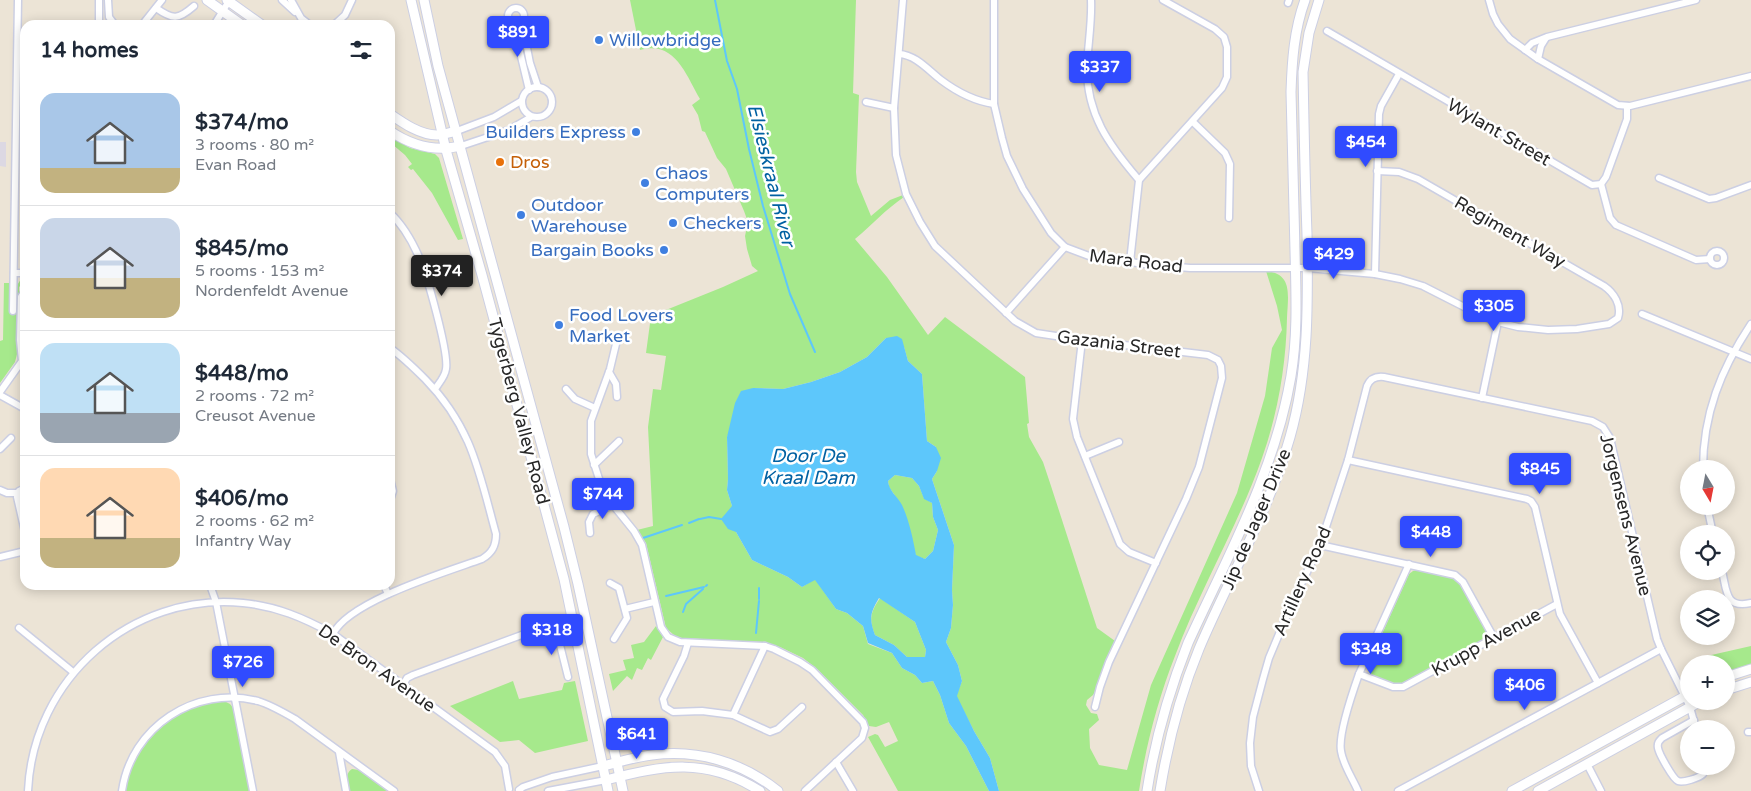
<!DOCTYPE html>
<meta charset="utf-8">
<style>
:root{--surface:#fff;--page:#f2f2f3;--text:#1f2937;--muted:#747a83;--line:#e0e1e3;--accent:#304bff}
body{margin:0;font-family:"Varela Round",sans-serif;background:var(--page);color:var(--text);height:100vh;display:flex;flex-direction:column;font-size:19px;white-space:nowrap}
*{box-sizing:border-box;margin:0}
p{font-size:16px;color:var(--muted)}
.icon{flex:none;width:28px;height:28px;fill:none;stroke:currentColor;stroke-width:2;stroke-linecap:round;stroke-linejoin:round}
.map{position:relative;flex:1;overflow:hidden}
.sheet{position:absolute;left:20px;top:20px;width:375px;height:570px;display:flex;flex-direction:column;background:var(--surface);border-radius:15px;box-shadow:0 2px 12px #0003}
.sheet>*{flex:none}
.needle{width:32px;rotate:170deg}
.fabs{position:absolute;left:1680px;top:460px;display:grid;gap:10px}
.fabs a{display:grid;place-items:center;width:55px;height:55px;border-radius:50%;background:var(--surface);box-shadow:0 2px 12px #0003;font-size:25px}
.price{position:absolute;translate:-50% -42px;padding:0 11px;border-radius:5px;background:var(--accent);color:#fff;font-size:16px;line-height:32px;filter:drop-shadow(0 1px 2px #0008)}
.price::after{content:'';position:absolute;left:50%;top:30px;width:15px;height:11px;margin-left:-8px;background:inherit;clip-path:polygon(0 0,100% 0,50% 100%)}
.price.on{background:#222;color:#fff}
ul{padding:0;list-style:none}
li{display:flex;align-items:center;gap:15px;height:125px;padding:0 20px}
li+li{border-top:1px solid var(--line)}
li span{display:grid;place-items:center;flex:none;width:140px;height:100px;border-radius:15px;color:#555}
li>.icon{margin-inline-start:auto}
span .icon{width:60px;height:60px;fill:#fffc;stroke-width:1}
li b{font-size:21px}
h2{display:flex;justify-content:space-between;align-items:center;height:60px;padding:0 20px;font-size:21px}
.map>svg:first-child{display:block}
</style>
<div class="map">
<svg width="1751" height="791" viewBox="0 0 1751 791">
<rect width="100%" height="100%" fill="#ece4d6"/>
<path fill="#dcd8e3" d="M0,142H6V167L0,166Z"/>
<g fill="#a6e98c">
<path d="M630,0H856L853,93L859,95L856,172L857,182L871,216L890,200L903,195L904,197C886,209 872,225 855,239L887,277L928,335L945,317L1025,377L1029,423L1027,424L1029,437L1043,462L1051,486L1097,628L1115,641L1105,662L1096,690L1093,695L1087,700L1086,705L1091,713L1097,714L1099,720L1089,729L1090,748L1099,765L1127,770L1151,685L1237,493L1265,396L1272,348L1282,330L1277,306L1266,271C1293,274 1288,295 1287,318C1286,365 1278,413 1262,458C1238,526 1200,589 1175,656C1158,699 1146,745 1139,791H999L990,758L974,731L956,696L962,681L958,665L946,642L951,628L953,605L952,590L954,545L932,479L937,471L936,447L927,441L922,374L908,361L904,347L886,338L867,357L840,372L811,382L783,389L753,388L727,437L728,479L727,490L732,506L736,532L752,560L788,577L802,587L815,579L836,609L847,613L863,626L868,644L892,653L902,668L915,675L922,683L933,681L940,695L949,723L966,746L989,791H898L868,737L875,734L878,735L885,747L898,741L889,722L876,727L869,726L863,715L817,669L803,658L780,647L760,642L682,638L675,636L666,628L646,543L637,530L653,526L648,427L653,389L661,390L666,356L646,353L651,316L723,287L758,271L752,266L747,249L745,236L748,222L744,211L726,169L717,158L705,132L702,131L698,115L692,105L700,99C686,75 675,40 640,50Z"/>
<path d="M396,140L410,148L435,154L439,158L463,239L458,240L432,193L413,169L411,170L408,167L412,164L405,155L392,144Z"/>
<path d="M25,277V281L19,287V354H17L15,362L0,383V341L3,340L4,283H10L9,313H16C17,301 12,283 25,277Z"/>
<path d="M895,475L912,478L919,486L924,498L932,503L933,517L938,530L933,551L925,559L916,556L900,503L889,487L888,481Z"/>
<path d="M1417,570L1453,578L1458,581L1486,630V635L1482,640L1405,683H1394L1371,675L1369,672L1367,667L1409,574L1413,571Z"/>
<path d="M880,598L915,622L926,650L925,657H907L894,645L875,635C869,619 870,613 880,598Z"/>
<path d="M656,626L663,637L651,660L648,658L642,670L637,668L632,680L627,676L613,691L609,674L626,670L623,660L634,658L631,645L644,642Z"/>
<path d="M1751,646V664L1726,672V664H1709L1707,656Z"/>
<path d="M513,681L519,699L562,690L564,683L575,681L588,741L535,753L519,740L500,742L450,706Z"/>
<path d="M224,701L230,704L234,709L250,791H125C135,739 172,706 224,701Z"/>
<path d="M352,769L359,770L388,791H349C348,783 344,774 352,769Z"/>
</g>
<path fill="#5dc7fb" fill-rule="evenodd" d="M897,336L902,339L908,361L922,374L927,441L936,447L941,458L937,471L932,479L954,545L952,590L953,605L951,628L946,642L958,665L962,681L957,696L974,731L990,758L999,791H989L966,746L949,723L940,695L933,681L922,683L915,675L902,668L892,653L868,643L863,626L847,613L836,609L815,580L802,587L788,577L752,560L736,532L728,529L721,519L732,506L727,490L728,479L727,437L735,403L741,391L753,388L783,389L811,382L840,372L867,357L886,338ZM895,475L912,478L919,486L924,499L932,503L933,517L938,530L933,551L925,559L916,555C913,539 909,520 902,505C897,496 889,491 888,481ZM879,598L915,622L926,650L925,657H907L894,645L875,635C869,619 870,613 879,598Z"/>
<g fill="none" stroke-linecap="round" stroke-linejoin="round">
<g stroke="#5dc7fb" stroke-width="2">
<path d="M715,0L727,61L737,89L749,149L763,206L790,294L815,352"/>
<path d="M700,519L709,517L721,519"/>
<path d="M689,523L699,519"/>
<path d="M643,538L682,525"/>
<path d="M706,586L707,585"/>
<path d="M666,596L704,587"/>
<path d="M759,599V588"/>
<path d="M683,612L686,604L703,589"/>
<path d="M756,633L759,601"/>
</g>
<g stroke="#cccfe3" stroke-width="9">
<g id="minor">
<path d="M99,0V25"/>
<path d="M108,0L109,17L115,25"/>
<path d="M282,0L295,12"/>
<path d="M291,0L301,18L310,25"/>
<path d="M903,0L894,108L896,155L906,194L920,222L935,246L1015,321L1036,333L1082,340L1208,355L1218,360L1221,366L1222,378L1199,467L1186,499L1109,662L1100,687L1095,707"/>
<path d="M994,0V104L1002,138L1007,156L1023,189L1051,233L1065,247L1089,256L1144,264L1190,268H1307L1375,274L1400,279L1423,286L1480,315L1498,322L1518,327L1548,330L1577,329L1609,324L1618,318C1622,305 1614,293 1604,286L1418,179L1399,172L1377,171"/>
<path d="M1091,0C1092,22 1088,44 1087,66C1086,114 1109,145 1139,180L1130,262"/>
<path d="M1489,0L1493,14L1498,24L1510,39L1538,59L1618,105L1630,106L1751,76"/>
<path d="M1288,3L1289,0"/>
<circle cx="516" cy="16" r="8"/>
<path d="M156,8C173,20 178,20 194,6"/>
<path d="M522,22L530,63L538,87"/>
<path d="M513,23L529,90"/>
<path d="M142,25L162,0"/>
<path d="M214,25L229,1"/>
<path d="M334,25L345,15L352,0"/>
<path d="M1327,31L1592,185L1601,184L1606,177L1627,119V106"/>
<path d="M1525,50L1532,43L1547,37L1696,0"/>
<path d="M899,54C916,55 928,70 941,80C957,92 974,101 994,104"/>
<path d="M1538,59L1541,46L1546,38"/>
<circle cx="537" cy="102" r="15"/>
<path d="M866,102L894,108"/>
<path d="M1193,122L1225,153L1230,164L1229,218"/>
<path d="M457,131L494,117L521,101"/>
<path d="M461,146L509,130L531,117"/>
<path d="M1659,178L1709,199L1716,198L1751,185"/>
<path d="M1139,180L1222,88L1227,77V47L1224,37L1215,29L1163,0"/>
<path d="M1601,184L1610,218L1616,225L1696,260L1710,259"/>
<path d="M390,213C403,225 412,241 419,257C427,275 449,353 446,369C445,377 439,383 435,389"/>
<circle cx="1717" cy="258" r="7"/>
<path d="M14,273H25"/>
<path d="M1375,274L1379,114L1381,106L1399,74"/>
<path d="M13,311L18,0"/>
<path d="M1006,313L1065,247"/>
<path d="M1642,314L1751,359"/>
<path d="M1082,340L1073,419L1077,437L1120,544L1129,552L1156,563"/>
<path d="M616,344L610,369L591,421V454L602,488L613,505L634,531L642,545L661,627L668,637L680,642L765,646L774,649L800,662L812,670L863,722L865,728L862,738L805,791"/>
<path d="M609,372L616,384L617,397"/>
<path d="M566,389L575,399L595,408"/>
<path d="M0,392L22,361L20,340L21,297L25,291"/>
<path d="M0,395L25,409"/>
<path d="M1482,398L1498,322"/>
<path d="M0,449L11,438"/>
<path d="M1085,456L1119,442"/>
<path d="M1348,460L1527,499L1531,501L1535,507L1560,614L1598,683"/>
<path d="M594,465L619,441"/>
<path d="M1703,469C1703,414 1721,369 1751,324"/>
<path d="M390,479L393,491L390,500"/>
<path d="M25,488L19,491L17,497L25,532"/>
<path d="M0,490L7,493H18"/>
<path d="M1707,506L1713,534"/>
<path d="M590,533L589,522L593,514L613,505"/>
<path d="M1320,545L1455,575L1463,582L1494,638"/>
<path d="M0,557L25,551"/>
<path d="M1722,571C1727,591 1725,609 1751,603"/>
<path d="M610,583L619,588L627,618L614,639"/>
<path d="M210,585L216,602L253,791"/>
<path d="M384,585L388,594"/>
<path d="M625,609L654,602"/>
<path d="M19,628L73,672"/>
<path d="M333,634C349,601 446,572 482,559C492,553 496,546 496,534C479,472 472,427 425,379C414,368 403,357 390,348"/>
<path d="M688,643L684,656L663,699L665,707L673,712L702,711L733,715L770,732L778,729L802,707"/>
<path d="M1359,674L1393,687H1403L1557,604"/>
<path d="M403,685L407,678L413,675L546,626L552,628L557,633L568,677"/>
<path d="M733,715L765,646"/>
<path d="M1694,720L1662,738C1659,741 1657,743 1658,748C1659,754 1673,779 1678,781C1683,783 1699,778 1703,774C1705,771 1705,770 1705,766"/>
<path d="M1748,732H1751"/>
<path d="M339,752L346,791"/>
<path d="M836,762L853,791"/>
<path d="M1587,764L1601,791"/>
<path d="M519,790L523,787L552,777L603,766"/>
<path d="M28,791C33,679 131,592 243,603C276,606 304,618 333,634L495,752L505,766L509,789"/>
<path d="M122,791C131,727 195,685 258,701C271,705 283,712 295,719L394,791"/>
<path d="M548,791L606,780"/>
<path d="M1259,791L1251,766L1250,743L1253,717L1263,679L1269,658L1292,603L1320,545L1348,460L1367,386C1370,379 1376,376 1384,377L1592,421L1603,427L1610,438L1657,639L1661,649L1690,707L1696,729"/>
<path d="M1358,791C1353,779 1343,765 1341,751C1338,735 1353,691 1359,674L1409,564"/>
<path d="M1398,791L1661,649"/>
</g>
</g>
<g stroke="#cccfe3" stroke-width="11">
<g id="tertiary">
<path d="M1726,677L1751,669"/>
<path d="M1726,690L1751,682"/>
<path d="M603,766C619,762 635,757 652,755C697,749 742,762 778,791"/>
<path d="M606,780C664,765 706,757 760,791"/>
<path d="M1512,791L1689,694"/>
<path d="M1538,791L1701,701"/>
</g>
</g>
<g stroke="#cccfe3" stroke-width="11">
<g id="secondary">
<path d="M207,0L242,25"/>
<path d="M227,0L262,25"/>
<path d="M411,0L446,150L482,275L564,579L608,791"/>
<path d="M424,0L438,66L564,527L578,584L623,791"/>
<path d="M390,114C403,123 420,135 437,135C444,135 451,132 457,131"/>
<path d="M390,131C412,146 435,152 461,146"/>
<path d="M1147,791C1155,740 1169,691 1188,643C1228,556 1275,471 1291,376C1298,334 1296,293 1295,251C1294,198 1292,145 1291,92C1292,61 1294,30 1305,0"/>
<path d="M1160,791C1168,742 1180,695 1199,649C1229,578 1269,511 1290,437C1309,370 1308,303 1307,234C1305,180 1304,126 1303,72L1309,33L1319,0"/>
</g>
</g>
<use href="#minor" stroke="#fff" stroke-width="6"/>
<use href="#tertiary" stroke="#fff" stroke-width="9"/>
<use href="#secondary" stroke="#fff" stroke-width="9"/>
</g>
<g fill="#3f7fe0" stroke="#fff" stroke-width="2">
<circle cx="599" cy="40" r="5"/>
<circle cx="636" cy="132" r="5"/>
<circle cx="645" cy="183" r="5"/>
<circle cx="521" cy="215" r="5"/>
<circle cx="673" cy="223" r="5"/>
<circle cx="664" cy="250" r="5"/>
<circle cx="559" cy="325" r="5"/>
</g>
<circle fill="#e8710a" stroke="#fff" stroke-width="2" cx="500" cy="162" r="5"/>
<g text-anchor="middle" stroke-width="5" stroke-linejoin="round" paint-order="stroke">
<g font-size="18" fill="#366cbe" stroke="#fff" text-anchor="start">
<text x="609" y="46">Willowbridge</text>
<text x="626" y="138" text-anchor="end">Builders Express</text>
<text x="655" y="179">Chaos<tspan x="655" dy="21">Computers</tspan></text>
<text x="531" y="211">Outdoor<tspan x="531" dy="21">Warehouse</tspan></text>
<text x="683" y="229">Checkers</text>
<text x="654" y="256" text-anchor="end">Bargain Books</text>
<text x="569" y="321">Food Lovers<tspan x="569" dy="21">Market</tspan></text>
</g>
<g font-size="18" fill="#272727" stroke="#fff">
<text transform="translate(1499 132) rotate(30)" y="6">Wylant Street</text>
<text transform="translate(1510 232) rotate(30)" y="6">Regiment Way</text>
<text transform="translate(1136 261) rotate(7)" y="6">Mara Road</text>
<text transform="translate(1119 344) rotate(7)" y="6">Gazania Street</text>
<text transform="translate(519 411) rotate(75)" y="6">Tygerberg Valley Road</text>
<text transform="translate(1626 515) rotate(76)" y="6">Jorgensens Avenue</text>
<text transform="translate(1256 519) rotate(-67)" y="6">Jip de Jager Drive</text>
<text transform="translate(1302 581) rotate(-66)" y="6">Artillery Road</text>
<text transform="translate(1486 642) rotate(-29)" y="6">Krupp Avenue</text>
<text transform="translate(377 668) rotate(35)" y="6">De Bron Avenue</text>
</g>
<g font-size="18" fill="#c56008" stroke="#fff" text-anchor="start">
<text x="510" y="168">Dros</text>
</g>
<g font-size="19" font-style="italic" fill="#0061a2" stroke="#fff">
<text transform="translate(772 175) rotate(76)" y="7">Elsieskraal River</text>
<text x="808" y="462">Door De<tspan x="808" dy="22">Kraal Dam</tspan></text>
</g>
</g>
</svg>
<div class="fabs">
<a><svg class="needle" viewBox="-14 -14 28 28"><path d="M0-13l5 13h-10z" fill="#e53935"/><path d="M0 13l5-13h-10z" fill="#747a83"/></svg></a>
<a><svg class="icon" aria-label="locate" viewBox="0 0 24 24"><circle cx="12" cy="12" r="6"/><path d="M12 2v4M12 18v4M2 12h4M18 12h4"/></svg></a>
<a><svg class="icon" aria-label="layers" viewBox="0 0 24 24"><path d="M12 4l9 5-9 5-9-5zM3 14l9 5 9-5"/></svg></a>
<a>+</a>
<a>−</a>
</div>
<b class="price" style="left:518px;top:58px">$891</b>
<b class="price" style="left:1100px;top:93px">$337</b>
<b class="price" style="left:1366px;top:168px">$454</b>
<b class="price" style="left:1334px;top:280px">$429</b>
<b class="price on" style="left:442px;top:297px">$374</b>
<b class="price" style="left:1494px;top:332px">$305</b>
<b class="price" style="left:1540px;top:495px">$845</b>
<b class="price" style="left:603px;top:520px">$744</b>
<b class="price" style="left:1431px;top:558px">$448</b>
<b class="price" style="left:552px;top:656px">$318</b>
<b class="price" style="left:1371px;top:675px">$348</b>
<b class="price" style="left:243px;top:688px">$726</b>
<b class="price" style="left:1525px;top:711px">$406</b>
<b class="price" style="left:637px;top:760px">$641</b>
<section class="sheet">
<h2>14 homes<svg class="icon" aria-label="filters" viewBox="0 0 24 24"><path d="M4 7h16M4 17h16"/><circle cx="9" cy="7" r="2"/><circle cx="15" cy="17" r="2"/></svg></h2>
<ul>
<li><span style="background:linear-gradient(#a9c7e8 75%,#c2b280 0)"><svg class="icon" aria-label="home" viewBox="0 0 24 24"><path d="M3 11l9-7 9 7M6 9v11h12V9"/></svg></span><div><b>$374/mo</b><p>3 rooms · 80 m²</p><p>Evan Road</p></div></li>
<li><span style="background:linear-gradient(#c9d6e8 60%,#c2b280 0)"><svg class="icon" aria-label="home" viewBox="0 0 24 24"><path d="M3 11l9-7 9 7M6 9v11h12V9"/></svg></span><div><b>$845/mo</b><p>5 rooms · 153 m²</p><p>Nordenfeldt Avenue</p></div></li>
<li><span style="background:linear-gradient(#bfe0f5 70%,#9aa5b1 0)"><svg class="icon" aria-label="home" viewBox="0 0 24 24"><path d="M3 11l9-7 9 7M6 9v11h12V9"/></svg></span><div><b>$448/mo</b><p>2 rooms · 72 m²</p><p>Creusot Avenue</p></div></li>
<li><span style="background:linear-gradient(#ffd9b3 70%,#c2b280 0)"><svg class="icon" aria-label="home" viewBox="0 0 24 24"><path d="M3 11l9-7 9 7M6 9v11h12V9"/></svg></span><div><b>$406/mo</b><p>2 rooms · 62 m²</p><p>Infantry Way</p></div></li>
</ul>
</section>
</div>
